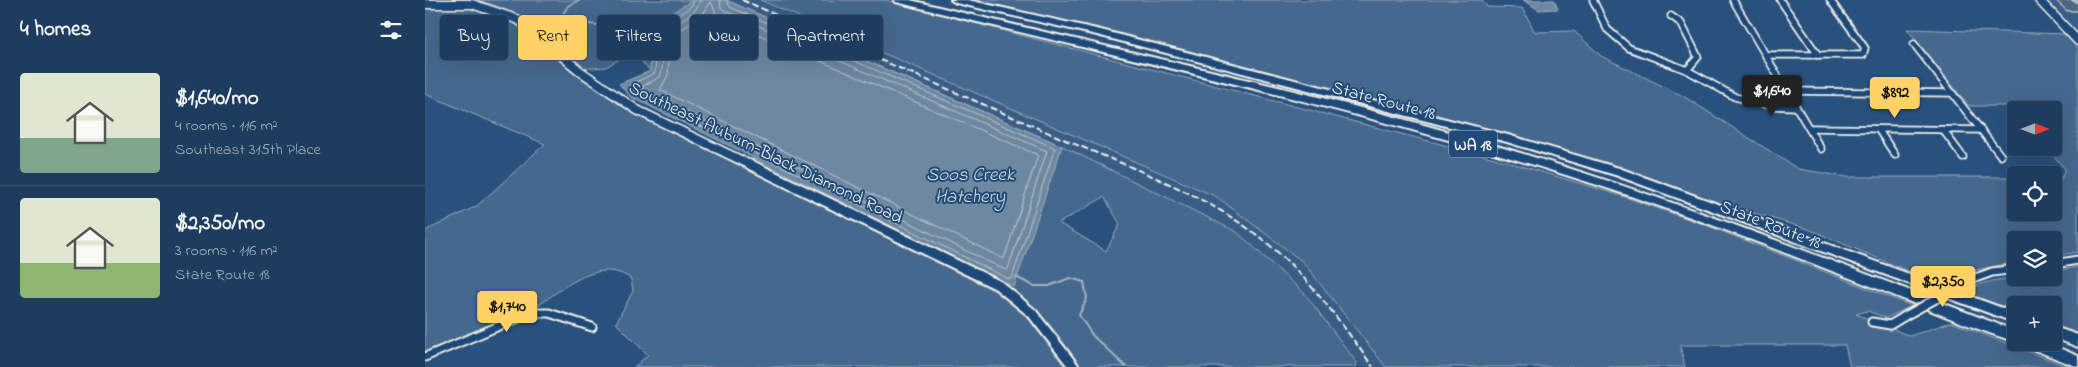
<!DOCTYPE html>
<meta charset="utf-8">
<style>
:root{--surface:#1e3d5e;--page:#2b4867;--text:#f1f3f6;--muted:#a1aebc;--line:#3c5673;--accent:#ffd166}
body{margin:0;font-family:"Indie Flower",sans-serif;background:var(--page);color:var(--text);height:100vh;display:flex;flex-direction:column;font-size:19px;white-space:nowrap}
*{box-sizing:border-box;margin:0}
p{font-size:16px;color:var(--muted)}
.icon{flex:none;width:28px;height:28px;fill:none;stroke:currentColor;stroke-width:2;stroke-linecap:round;stroke-linejoin:round}
.map{position:relative;flex:1;overflow:hidden}
.sheet{display:flex;flex-direction:column;background:var(--surface);width:425px}
.sheet>*{flex:none}
.guide{position:absolute;left:15px;top:15px;width:475px;height:45px;display:flex;gap:10px}
.needle{width:32px;rotate:90deg}
.controls{position:absolute;left:1582px;top:101px;display:grid;gap:10px}
.controls a{display:grid;place-items:center;width:55px;height:55px;border-radius:5px;background:var(--surface);box-shadow:0 5px 20px #0002,0 0 0 1px var(--line);font-size:25px}
.price{position:absolute;translate:-50% -42px;padding:0 11px;border-radius:5px;background:var(--accent);color:#111;font-size:16px;line-height:32px;filter:drop-shadow(0 1px 2px #0008)}
.price::after{content:'';position:absolute;left:50%;top:30px;width:15px;height:11px;margin-left:-8px;background:inherit;clip-path:polygon(0 0,100% 0,50% 100%)}
.price.selected{background:#222;color:#fff}
ul{padding:0;list-style:none}
li{display:flex;align-items:center;gap:15px;height:125px;padding:0 20px}
li+li{border-top:1px solid var(--line)}
li span{display:grid;place-items:center;flex:none;width:140px;height:100px;border-radius:5px;color:#555}
li>.icon{margin-inline-start:auto}
span .icon{width:60px;height:60px;fill:#fffc;stroke-width:1}
li b{font-size:21px}
h2{display:flex;justify-content:space-between;align-items:center;height:60px;padding:0 20px;font-size:21px}
.chip{padding:0 18px;border-radius:5px;background:var(--surface);box-shadow:0 5px 20px #0002,0 0 0 1px var(--line);font-size:18px;line-height:45px}
.chip.selected{background:var(--accent);color:#111}
main{display:flex;flex:1;min-height:0}
.map>svg:first-child{display:block}
</style>
<main>
<section class="sheet">
<h2>4 homes<svg class="icon" aria-label="filters" viewBox="0 0 24 24"><path d="M4 7h16M4 17h16"/><circle cx="9" cy="7" r="2"/><circle cx="15" cy="17" r="2"/></svg></h2>
<ul>
<li><span style="background:linear-gradient(#dfe7d0 65%,#7fa58c 0)"><svg class="icon" aria-label="home" viewBox="0 0 24 24"><path d="M3 11l9-7 9 7M6 9v11h12V9"/></svg></span><div><b>$1,640/mo</b><p>4 rooms · 116 m²</p><p>Southeast 315th Place</p></div></li>
<li><span style="background:linear-gradient(#dfe7d0 65%,#8fb573 0)"><svg class="icon" aria-label="home" viewBox="0 0 24 24"><path d="M3 11l9-7 9 7M6 9v11h12V9"/></svg></span><div><b>$2,350/mo</b><p>3 rooms · 116 m²</p><p>State Route 18</p></div></li>
</ul>
</section>
<div class="map">
<svg width="1653" height="367" viewBox="0 0 1653 367">
<rect width="100%" height="100%" fill="#28517e"/>
<filter id="ink" filterUnits="userSpaceOnUse"><feTurbulence type="fractalNoise" baseFrequency=".02" numOctaves="2"/><feDisplacementMap in="SourceGraphic" scale="10" xChannelSelector="R" yChannelSelector="G"/><feConvolveMatrix kernelMatrix="1 2 1 2 8 2 1 2 1" color-interpolation-filters="sRGB"/></filter>
<g filter="url(#ink)">
<g fill="#375d86">
<path d="M301,0H335L792,197L878,262L961,367H935L880,294L637,146Z"/>
<path d="M1620,0H1653V32H1649Z"/>
</g>
<g fill="#45688e" stroke="#9cacbb" fill-rule="evenodd">
<path d="M49,0H301L637,146L812,232L880,294L932,363L931,367H656C639,343 621,317 599,298C577,280 550,268 524,255L565,209L242,84L219,65L212,49L181,67L154,69L157,67C123,39 94,7 49,0ZM679,197L695,224L681,251L634,223Z"/>
<path d="M335,0H460L1073,159L1194,195L1278,224L1487,306L1461,318L1443,311L1431,314L1485,336L1526,322L1644,367H1425L1420,345H1255L1260,367H961L878,262L792,197Z"/>
<path d="M539,0H1057L1062,7L1097,8L1110,32L1149,31L1176,56L1258,96L1373,169L1421,177H1587L1591,179V212H1629V197L1640,169L1622,148H1629V110L1591,111L1586,106H1544L1482,29L1641,34L1653,47V252L1629,256V240H1591V262L1541,272L1519,286L1383,229L865,77Z"/>
<path d="M0,7H44L60,10L89,23L150,74L207,113L568,290L602,317L640,367H209L223,355L191,323L208,291L206,279C167,251 124,304 91,319C61,333 30,345 0,358V231L52,206L120,144L0,94Z"/>
<path d="M1653,267V335L1629,326V305H1591V312L1538,292C1570,275 1594,278 1629,278V271Z"/>
</g>
<g fill="#6e88a2" stroke="#a4b2be">
<path d="M267,0H301L637,146L589,287L206,97L194,84L225,71L226,40L242,16Z"/>
<path d="M1098,0H1129L1133,9L1114,10Z"/>
</g>
<g fill="none" stroke-linecap="round" stroke-linejoin="round">
<g stroke="#bec7cc" stroke-width="1">
<path d="M269,0C266,12 253,12 245,20C230,34 232,54 230,73L205,85L209,93L584,279L587,278L630,148L305,7L301,0"/>
<path d="M275,0C272,16 253,18 244,30C234,44 241,62 235,77L218,86V90L580,270L583,269L622,151L302,12L296,8L295,0"/>
<path d="M286,2L291,13L298,19L613,155L579,259L235,90L243,75L245,45L255,30L276,17Z"/>
</g>
<g stroke="#a4b2be" stroke-width="2">
<path d="M155,0L143,6L138,14C184,40 192,10 233,17L236,25C228,36 219,50 226,63"/>
<path d="M591,277L609,286H624L645,278L659,282L662,298L654,315L668,336L701,367"/>
</g>
<g stroke="#f4f1e8" stroke-width="9">
<g id="minor-far1">
<path d="M1168,0L1182,29L1204,48L1262,70L1310,97L1346,106L1371,107"/>
<path d="M1308,0L1396,149"/>
<path d="M1355,0L1393,55"/>
<path d="M1246,16L1256,23L1273,57L1262,70"/>
<path d="M1489,44L1576,156"/>
<path d="M1341,55H1438L1440,48L1405,0"/>
<path d="M1362,91L1527,93"/>
<path d="M1384,128L1556,130"/>
<path d="M1453,129L1470,155"/>
<path d="M1518,130L1538,157"/>
</g>
</g>
<g stroke="#f4f1e8" stroke-width="11">
<g id="minor">
<path d="M1629,264L1653,260"/>
<path d="M1545,280L1567,272L1591,269"/>
<path d="M1447,322L1465,325L1480,316"/>
<path d="M0,357L105,313H124L167,327"/>
</g>
</g>
<g stroke="#f4f1e8" stroke-width="11">
<g id="secondary-far1">
<path d="M1614,0L1653,41"/>
<path d="M0,4H47L94,20L155,71L212,110L328,166"/>
</g>
</g>
<g stroke="#f4f1e8" stroke-width="13">
<path id="secondary" d="M326,165L573,285L607,313L649,367"/>
</g>
<g stroke="#f4f1e8" stroke-width="4">
<g id="motorway">
<path d="M469,0H485C681,48 879,88 1072,146C1248,198 1419,266 1591,331V342C1543,327 1496,306 1448,287C1348,248 1247,208 1144,176C923,106 696,58 471,2Z"/>
<path d="M526,0H543L676,30L1083,135L1194,168L1591,313V323L1190,175L1082,142L672,35L531,3Z"/>
<path d="M1629,327L1653,335V347L1629,338Z"/>
<path d="M1598,342H1620L1653,356V367L1599,346Z"/>
</g>
</g>
<use href="#minor-far1" stroke="#1f4a7a" stroke-width="5.5"/>
<use href="#minor" stroke="#1f4a7a" stroke-width="7"/>
<use href="#secondary-far1" stroke="#1f4a7a" stroke-width="8"/>
<use href="#secondary" stroke="#1f4a7a" stroke-width="9"/>
<use href="#motorway" fill="#1f4a7a" fill-rule="evenodd"/>
<path stroke="#f4f1e8" stroke-width="2" stroke-dasharray="7 3" stroke-linecap="butt" d="M317,0C421,45 525,90 629,135C695,164 766,187 825,230C876,266 912,317 948,367"/>
<g stroke="#f4f1e8" stroke-width="11" stroke-linecap="butt">
<path id="minor-bridge" d="M1480,316L1545,280"/>
</g>
<use href="#minor-bridge" stroke="#1f4a7a" stroke-width="7"/>
</g>
<path fill="#4e6784" stroke="#f4f1e8" d="M1630,0H1653V11H1642Z"/>
<path fill="#5b7899" stroke="#f4f1e8" d="M1647,0H1653V2H1649Z"/>
</g>
<g text-anchor="middle" stroke-width="4" stroke-linejoin="round" paint-order="stroke">
<rect fill="#1f4a7a" stroke="#b4bfc7" stroke-width="1" x="1024" y="130.5" width="48" height="27" rx="4"/>
<g font-size="16" font-weight="bold" fill="#f4f1e8">
<text x="1048" y="150">WA 18</text>
</g>
<g font-size="18" fill="#f4f1e8" stroke="#1f4a7a">
<text transform="translate(959 100) rotate(15)" y="6">State Route 18</text>
<text transform="translate(341 152) rotate(26)" y="6">Southeast Auburn-Black Diamond Road</text>
<text transform="translate(1346 224) rotate(21)" y="6">State Route 18</text>
</g>
<g font-size="19" font-style="italic" fill="#d9dcda" stroke="#1f4a7a">
<text x="545" y="180">Soos Creek<tspan x="545" dy="22">Hatchery</tspan></text>
</g>
</g>
</svg>
<div class="controls">
<a><svg class="needle" viewBox="-14 -14 28 28"><path d="M0-13l5 13h-10z" fill="#e53935"/><path d="M0 13l5-13h-10z" fill="#a1aebc"/></svg></a>
<a><svg class="icon" aria-label="locate" viewBox="0 0 24 24"><circle cx="12" cy="12" r="6"/><path d="M12 2v4M12 18v4M2 12h4M18 12h4"/></svg></a>
<a><svg class="icon" aria-label="layers" viewBox="0 0 24 24"><path d="M12 4l9 5-9 5-9-5zM3 14l9 5 9-5"/></svg></a>
<a>+</a>
</div>
<b class="price selected" style="left:1347px;top:117px">$1,640</b>
<b class="price" style="left:1470px;top:119px">$892</b>
<b class="price" style="left:1518px;top:308px">$2,350</b>
<b class="price" style="left:82px;top:333px">$1,740</b>
<div class="guide">
<a class="chip">Buy</a>
<a class="chip selected">Rent</a>
<a class="chip">Filters</a>
<a class="chip">New</a>
<a class="chip">Apartment</a>
</div>
</div>
</main>
